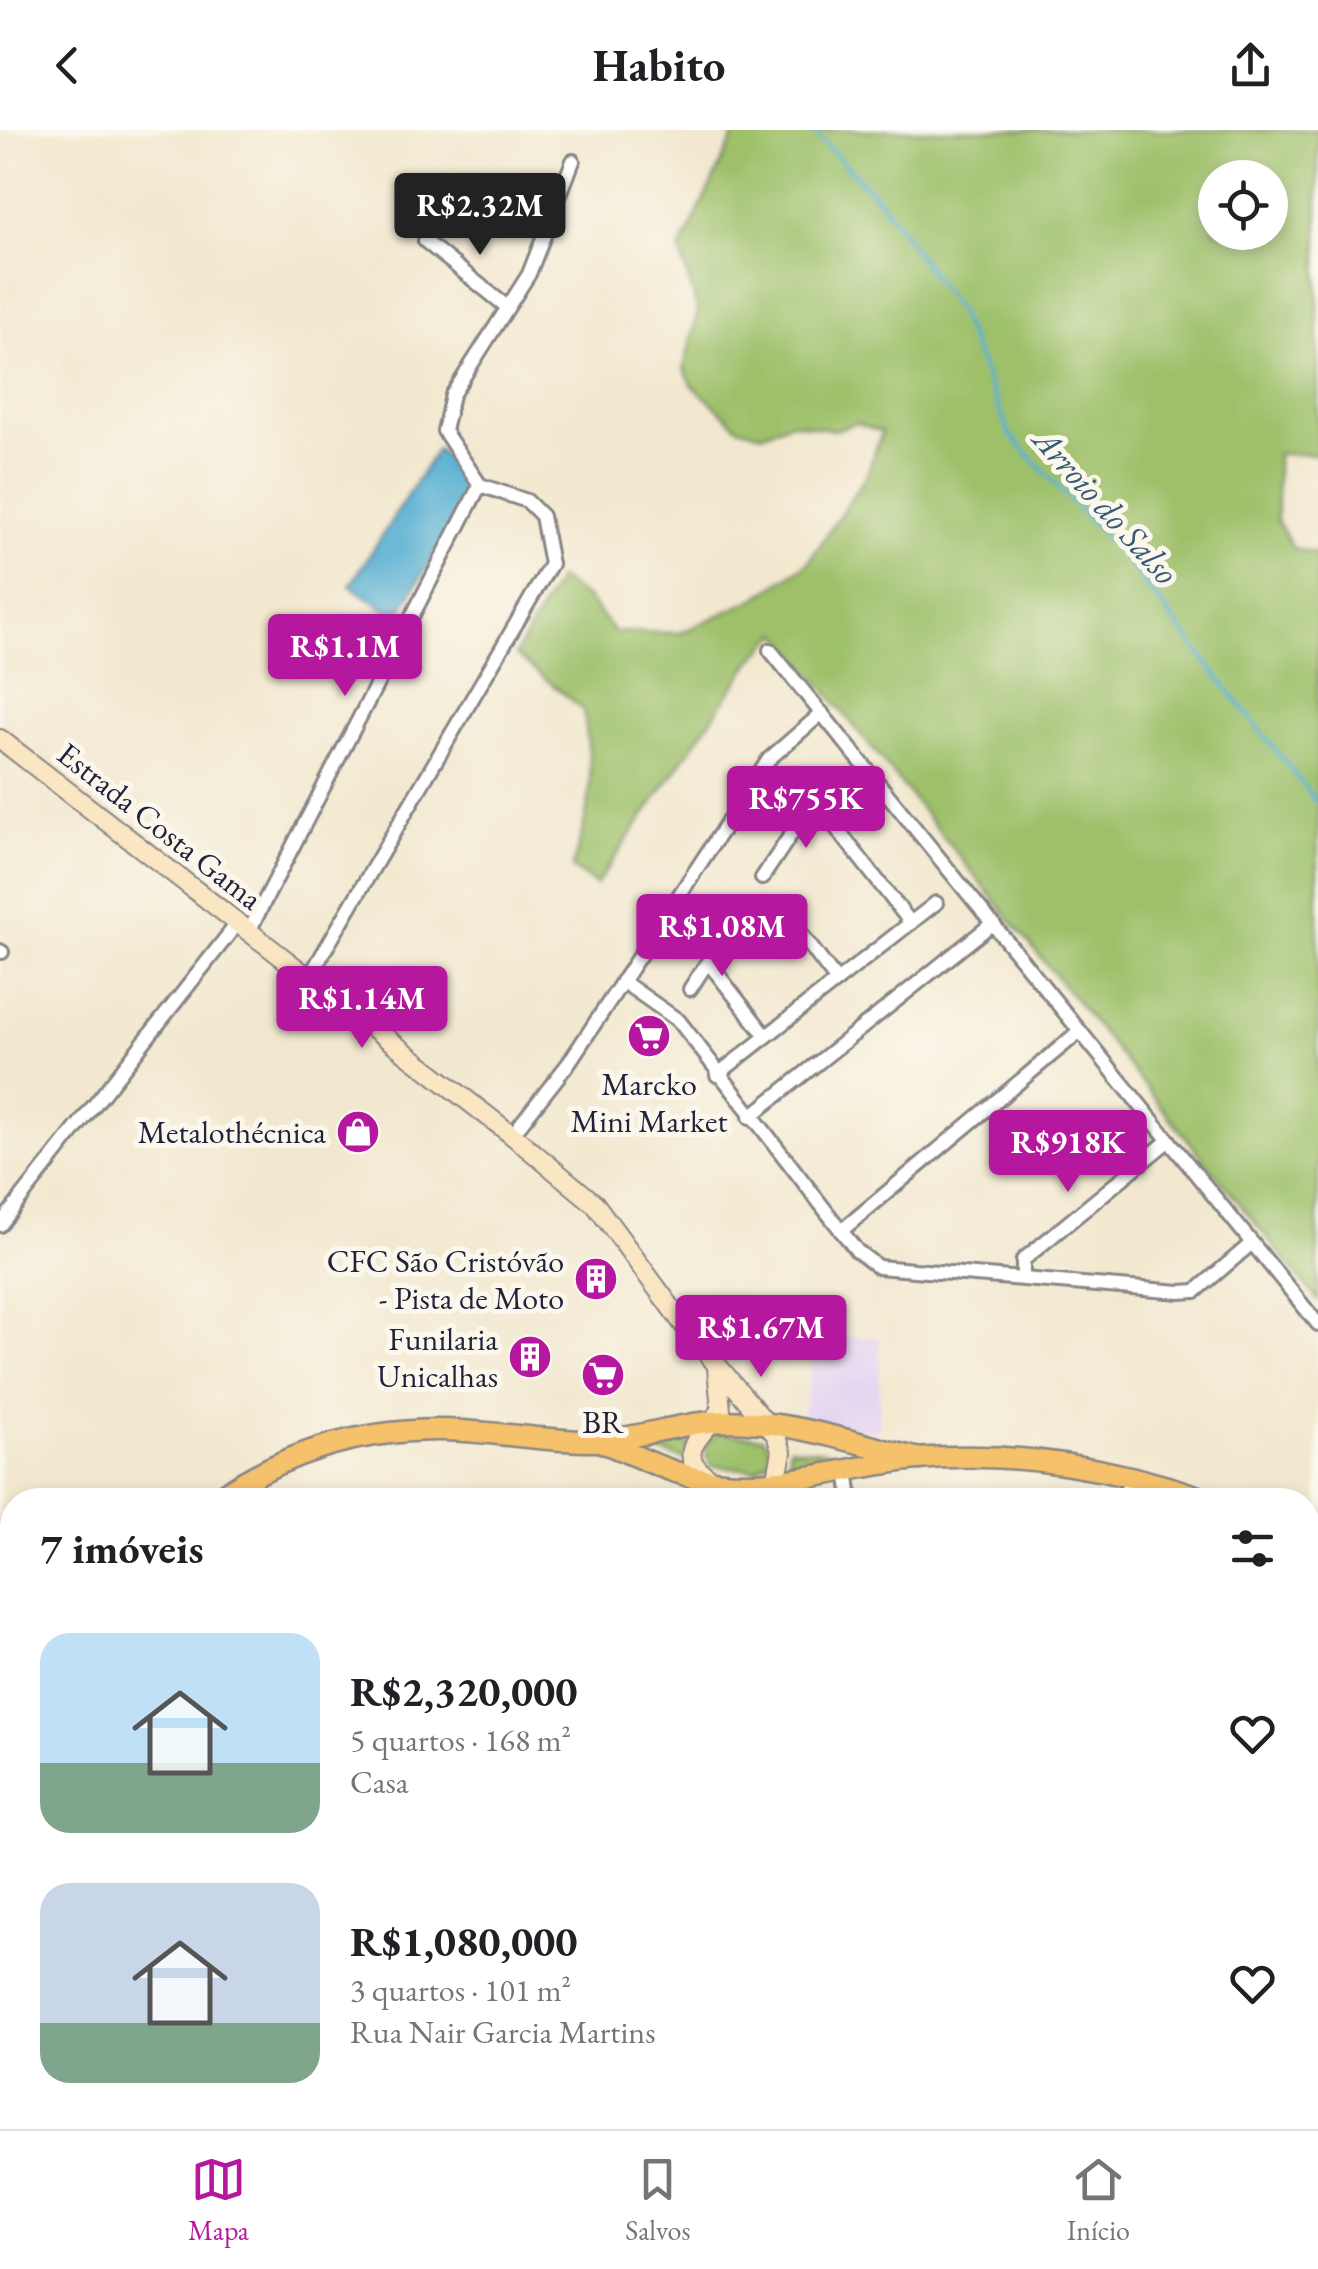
<!DOCTYPE html>
<html lang="pt">
<meta charset="utf-8">
<style>
:root{--surface:#fff;--page:#f6f6f6;--text:#202124;--muted:#757577;--line:#e0e0e0;--accent:#b5179e}
body{margin:0;font-family:"EB Garamond",serif;background:var(--page);color:var(--text);height:100vh;display:flex;flex-direction:column;font-size:38px;white-space:nowrap}
*{box-sizing:border-box;margin:0}
p{font-size:32px;color:var(--muted)}
.icon{flex:none;width:55px;height:55px;fill:none;stroke:currentColor;stroke-width:2;stroke-linecap:round;stroke-linejoin:round}
.map{position:relative;flex:1;overflow:hidden}
.side{position:absolute;left:0px;top:1358px;width:1320px;height:642px;display:flex;flex-direction:column;background:var(--surface);border-radius:40px 40px 0 0;box-shadow:0 5px 15px #0003}
.side>*{flex:none}
.tools{position:absolute;left:1198px;top:30px;display:grid;gap:20px}
.tools a{display:grid;place-items:center;width:90px;height:90px;border-radius:50%;background:var(--surface);box-shadow:0 5px 15px #0003;font-size:50px}
.price{position:absolute;translate:-50% -85px;padding:0 22px;border-radius:10px;background:var(--accent);color:#fff;font-size:32px;line-height:65px;filter:drop-shadow(0 2px 5px #0008)}
.price::after{content:'';position:absolute;left:50%;top:60px;width:30px;height:22px;margin-left:-15px;background:inherit;clip-path:polygon(0 0,100% 0,50% 100%)}
.price.active{background:#222;color:#fff}
ul{padding:0;list-style:none}
li{display:flex;align-items:center;gap:30px;height:250px;padding:0 40px}
li span{display:grid;place-items:center;flex:none;width:280px;height:200px;border-radius:30px;color:#555}
li>.icon{margin-inline-start:auto}
span .icon{width:120px;height:120px;fill:#fffc;stroke-width:1}
li b{font-size:42px}
h2{display:flex;justify-content:space-between;align-items:center;height:120px;padding:0 40px;font-size:42px}
header{display:flex;justify-content:space-between;align-items:center;height:130px;padding:0 40px;background:var(--surface);font-size:45px;font-weight:700}
.menu{display:flex;justify-content:space-around;align-items:center;height:140px;border-top:2px solid var(--line);background:var(--surface);font-size:28px;color:var(--muted)}
.menu a{display:grid;justify-items:center;gap:5px}
.menu .active{color:var(--accent)}
.map>svg:first-child{display:block}
</style>
<header><svg class="icon" aria-label="back" viewBox="0 0 24 24"><path d="M15 5l-7 7 7 7"/></svg>Habito<svg class="icon" aria-label="share" viewBox="0 0 24 24"><path d="M12 15V3M7 8l5-5 5 5M5 13v7h14v-7"/></svg></header>
<div class="map">
<svg width="1318" height="1999" viewBox="0 0 1318 1999">
<rect width="100%" height="100%" fill="#fbf7ec"/>
<filter id="ink" filterUnits="userSpaceOnUse"><feTurbulence type="fractalNoise" baseFrequency=".01" numOctaves="2"/><feDisplacementMap in="SourceGraphic" scale="20" xChannelSelector="R" yChannelSelector="G"/><feConvolveMatrix kernelMatrix="1 2 1 2 8 2 1 2 1" color-interpolation-filters="sRGB"/></filter>
<filter id="wash" filterUnits="userSpaceOnUse"><feTurbulence type="fractalNoise" baseFrequency=".0048" numOctaves="4" result="noise"/><feDisplacementMap in="SourceGraphic" scale="40" xChannelSelector="R" yChannelSelector="G"/><feGaussianBlur stdDeviation="2.25" result="paint"/><feColorMatrix in="noise" values="0 0 0 0 0 0 0 0 0 0 0 0 0 0 0 0 0 1.4 0 .05"/><feComposite in="paint" operator="in"/></filter>
<g filter="url(#wash)">
<rect width="100%" height="100%" fill="#f2e8cf"/>
<path fill="#e3d3f2" d="M817,1205L880,1208L879,1301L801,1294Z"/>
<g fill="#9dc069" stroke="#607152" stroke-width="2.5" fill-rule="evenodd">
<path d="M737,0H1318V324H1277V390L1293,418L1318,424V1171L779,503L753,529L596,755L572,738C593,670 595,649 583,579L515,525L558,449L588,469L614,502L680,503L755,469L808,433L867,344L882,302L857,293L834,300L790,292L762,304L738,297L693,256L684,238L698,181L680,120ZM1215,48H1270V102H1215Z"/>
<path d="M718,1303L763,1307L771,1320L769,1331L756,1340L711,1336L703,1317Z"/>
<path d="M690,1305L687,1330L633,1314Z"/>
<path d="M789,1317L858,1325L860,1333L788,1342Z"/>
</g>
<path fill="#54afd2" stroke="#3b6886" stroke-width="2.5" d="M437,319L454,334L469,367L402,479L389,482L350,456Z"/>
<g fill="none" stroke-linecap="round" stroke-linejoin="round">
<path stroke="#54afd2" stroke-width="4" d="M812,0L880,71L958,181L1010,305L1123,426L1318,674"/>
</g>
</g>
<g filter="url(#ink)">
<g fill="none" stroke-linecap="round" stroke-linejoin="round">
<g stroke="#8a8585" stroke-width="18">
<g id="street">
<path d="M425,111L507,177"/>
<path d="M770,520L1318,1194"/>
<path d="M793,643L911,793"/>
<path d="M762,748L814,670"/>
<path d="M791,791L837,851"/>
<path d="M248,803L480,355"/>
<path d="M0,821L2,822"/>
<path d="M708,832L766,906"/>
<path d="M308,849L551,434L542,386L527,371L480,355L444,301L452,265L529,144L573,31"/>
<path d="M622,851L679,891L857,1121L878,1137L1180,1162L1196,1161L1252,1113"/>
<path d="M690,859L718,816"/>
<path d="M717,945L936,773"/>
<path d="M750,987L993,793"/>
<path d="M512,1005L568,934L769,629L822,583"/>
<path d="M0,1095L236,795"/>
<path d="M841,1101L1080,901"/>
<path d="M1023,1149V1130L1169,1010"/>
<path d="M847,1339L851,1370"/>
<path d="M714,1352L729,1370"/>
<path d="M1118,1370L1138,1346"/>
<path d="M0,1484L12,1494"/>
<path d="M0,1526L12,1510"/>
<path d="M0,1555L12,1564"/>
<path d="M897,1988L911,1999"/>
<path d="M1010,1988L1022,1997"/>
<path d="M58,1999L73,1988"/>
<path d="M594,1999L604,1988"/>
</g>
</g>
<g stroke="#8a8585" stroke-width="22">
<g id="secondary">
<path d="M0,609L512,1005L595,1074L689,1202L776,1305L782,1322L776,1352"/>
<path d="M714,1351C668,1324 704,1305 721,1280L717,1238"/>
<path d="M1308,1504L1318,1477"/>
<path d="M1113,1999L1117,1988"/>
</g>
</g>
<g stroke="#8a8585" stroke-width="25">
<g id="primary">
<path d="M599,1311C636,1325 674,1346 713,1351C781,1360 849,1336 917,1329C1013,1320 1117,1338 1208,1370"/>
<path d="M215,1370C283,1323 354,1301 437,1300C490,1300 543,1312 597,1311C635,1309 672,1295 710,1292C778,1286 854,1313 920,1329"/>
<path d="M1308,1405L1318,1409"/>
<path d="M0,1615L12,1600"/>
</g>
</g>
<use href="#street" stroke="#fff" stroke-width="12"/>
<use href="#secondary" stroke="#fbe6c4" stroke-width="18"/>
<use href="#primary" stroke="#f5c16b" stroke-width="20"/>
</g>
</g>
<defs>
<g id="supermarket-disc" transform="scale(2.25)"><circle r="9.5" fill="#b5179e" stroke="#fbf7ec"/><path d="M-6-5.5h2.5l.6 2H6L4.5 2H-2.5L-4.4-4H-6ZM-1.5 3.2a1.3 1.3 0 1 0 .1 0ZM3 3.2a1.3 1.3 0 1 0 .1 0Z" fill="#fff"/></g>
<g id="shop-disc" transform="scale(2.25)"><circle r="9.5" fill="#b5179e" stroke="#fbf7ec"/><path d="M-5-2.5h2.3a2.7 3.5 0 0 1 5.4 0H5L5.5 6h-11ZM-1.5-2.5h3a1.5 2.3 0 0 0-3 0Z" fill="#fff"/></g>
<g id="building-disc" transform="scale(2.25)"><circle r="9.5" fill="#b5179e" stroke="#fbf7ec"/><path d="M-4-6H4V6H1V3H-1V6H-4ZM-2.5-4.3h1.7v1.8h-1.7ZM.8-4.3h1.7v1.8H.8ZM-2.5-1h1.7V.8h-1.7ZM.8-1h1.7V.8H.8Z" fill="#fff"/></g>
</defs>
<g fill-rule="evenodd">
<use href="#supermarket-disc" x="649" y="906"/>
<use href="#shop-disc" x="358" y="1002"/>
<use href="#building-disc" x="596" y="1149"/>
<use href="#building-disc" x="530" y="1227"/>
<use href="#supermarket-disc" x="603" y="1245"/>
</g>
<g text-anchor="middle" stroke-width="10" stroke-linejoin="round" paint-order="stroke">
<g font-size="32" fill="#22223b" stroke="#fbf7ec">
<text transform="translate(160 696) rotate(38)" y="11">Estrada Costa Gama</text>
</g>
<g font-size="32" fill="#22223b" stroke="#fbf7ec" text-anchor="end">
<text x="649" y="965" text-anchor="middle">Marcko<tspan x="649" dy="37">Mini Market</tspan></text>
<text x="326" y="1013">Metalothécnica</text>
<text x="564" y="1142">CFC São Cristóvão<tspan x="564" dy="37">- Pista de Moto</tspan></text>
<text x="498" y="1220">Funilaria<tspan x="498" dy="37">Unicalhas</tspan></text>
<text x="603" y="1303" text-anchor="middle">BR</text>
</g>
<g font-size="35" font-style="italic" fill="#365a77" stroke="#fbf7ec">
<text transform="translate(1106 376) rotate(48)" y="12">Arroio do Salso</text>
</g>
</g>
</svg>
<div class="tools">
<a><svg class="icon" aria-label="locate" viewBox="0 0 24 24"><circle cx="12" cy="12" r="6"/><path d="M12 2v4M12 18v4M2 12h4M18 12h4"/></svg></a>
</div>
<b class="price active" style="left:480px;top:128px">R$2.32M</b>
<b class="price" style="left:345px;top:569px">R$1.1M</b>
<b class="price" style="left:806px;top:721px">R$755K</b>
<b class="price" style="left:722px;top:849px">R$1.08M</b>
<b class="price" style="left:362px;top:921px">R$1.14M</b>
<b class="price" style="left:1068px;top:1065px">R$918K</b>
<b class="price" style="left:761px;top:1250px">R$1.67M</b>
<section class="side">
<h2>7 imóveis<svg class="icon" aria-label="filters" viewBox="0 0 24 24"><path d="M4 7h16M4 17h16"/><circle cx="9" cy="7" r="2"/><circle cx="15" cy="17" r="2"/></svg></h2>
<ul>
<li><span style="background:linear-gradient(#bfe0f5 65%,#7fa58c 0)"><svg class="icon" aria-label="home" viewBox="0 0 24 24"><path d="M3 11l9-7 9 7M6 9v11h12V9"/></svg></span><div><b>R$2,320,000</b><p>5 quartos · 168 m²</p><p>Casa</p></div><svg class="icon" aria-label="heart" viewBox="0 0 24 24"><path d="M12 20l-8-8c-3-5 5-10 8-4 3-6 11-1 8 4z"/></svg></li>
<li><span style="background:linear-gradient(#c9d6e8 70%,#7fa58c 0)"><svg class="icon" aria-label="home" viewBox="0 0 24 24"><path d="M3 11l9-7 9 7M6 9v11h12V9"/></svg></span><div><b>R$1,080,000</b><p>3 quartos · 101 m²</p><p>Rua Nair Garcia Martins</p></div><svg class="icon" aria-label="heart" viewBox="0 0 24 24"><path d="M12 20l-8-8c-3-5 5-10 8-4 3-6 11-1 8 4z"/></svg></li>
</ul>
</section>
</div>
<nav class="menu">
<a class="active"><svg class="icon" aria-label="map" viewBox="0 0 24 24"><path d="M3 6l6-2 6 2 6-2v14l-6 2-6-2-6 2zM9 4v14M15 6v14"/></svg>Mapa</a>
<a><svg class="icon" aria-label="saved" viewBox="0 0 24 24"><path d="M7 4h10v16l-5-4-5 4z"/></svg>Salvos</a>
<a><svg class="icon" aria-label="home" viewBox="0 0 24 24"><path d="M3 11l9-7 9 7M6 9v11h12V9"/></svg>Início</a>
</nav>
